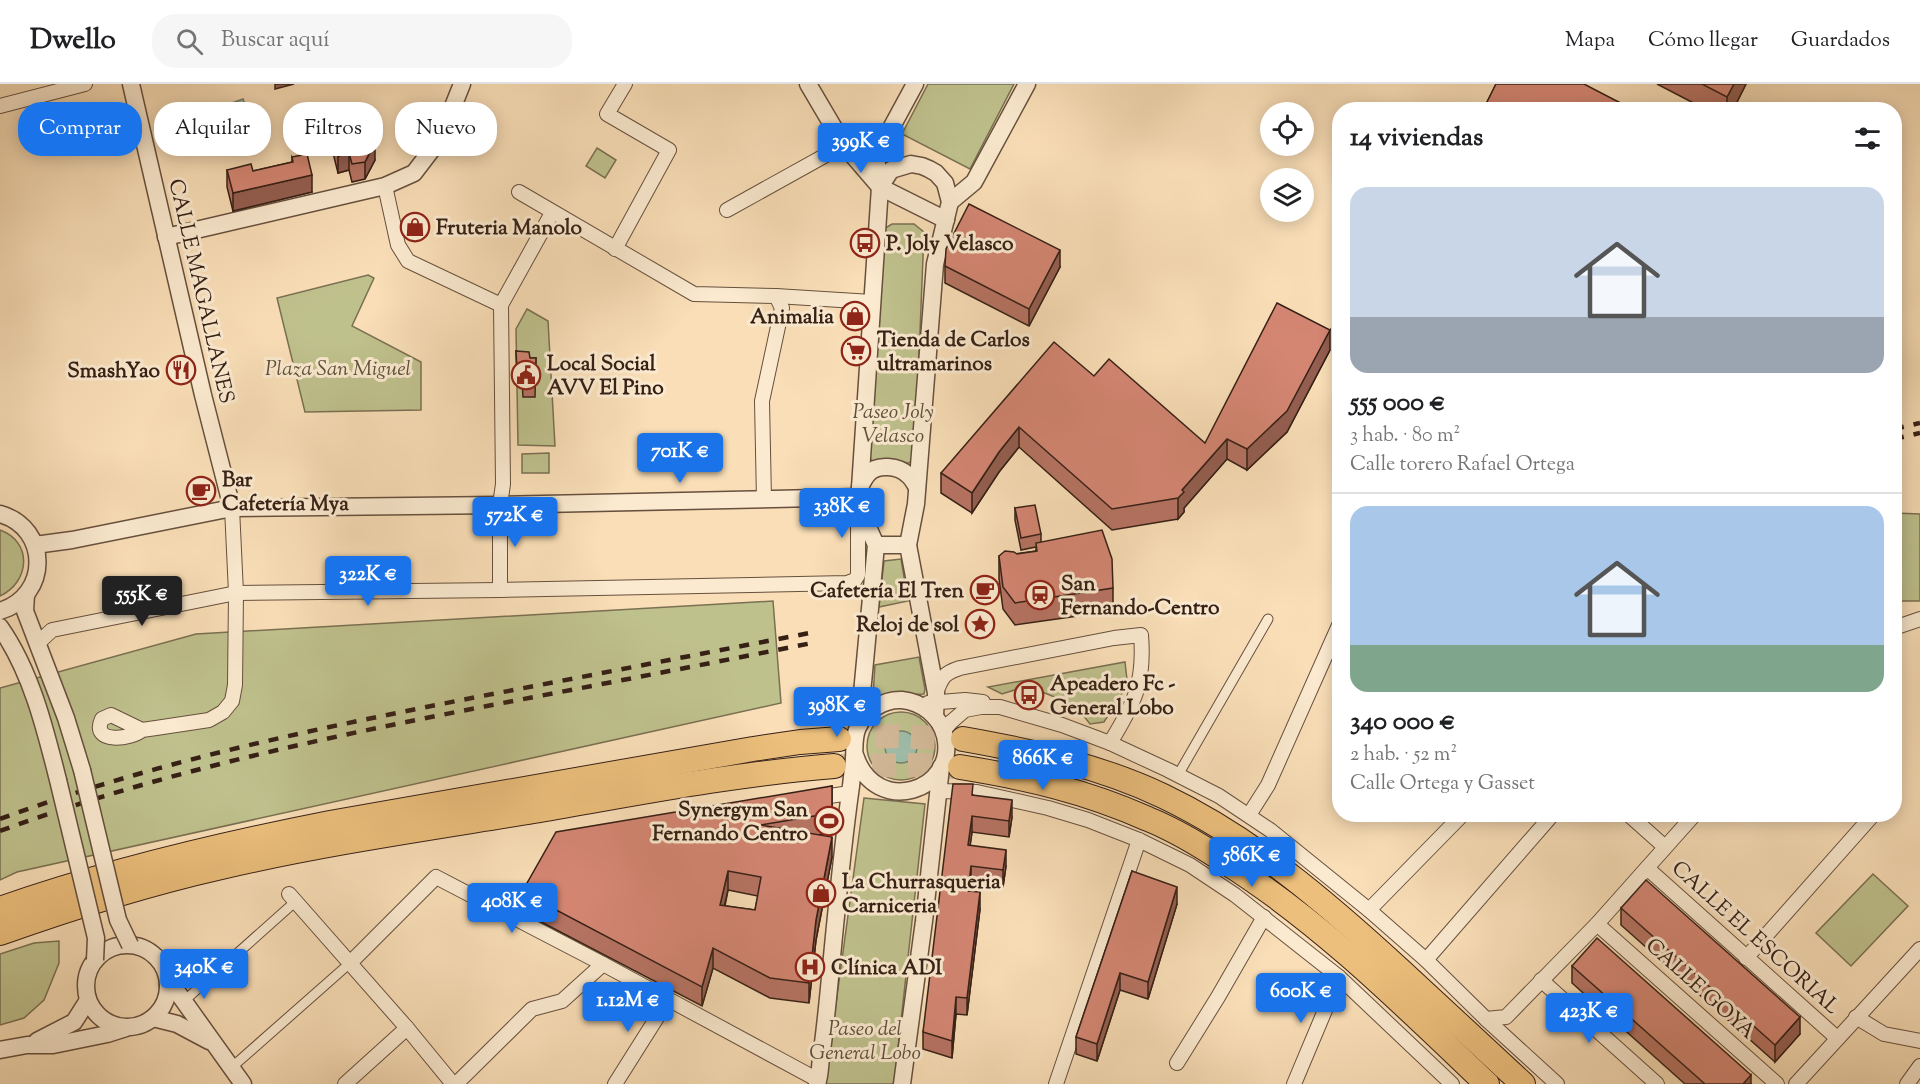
<!DOCTYPE html>
<html lang="es">
<meta charset="utf-8">
<style>
:root{--surface:#fff;--page:#f6f6f6;--text:#202124;--muted:#757577;--line:#e0e0e0;--accent:#1a73e8}
body{margin:0;font-family:"Sorts Mill Goudy",serif;background:var(--page);color:var(--text);height:100vh;display:flex;flex-direction:column;font-size:22px;white-space:nowrap}
*{box-sizing:border-box;margin:0}
p{font-size:20px;color:var(--muted)}
.icon{flex:none;width:33px;height:33px;fill:none;stroke:currentColor;stroke-width:2;stroke-linecap:round;stroke-linejoin:round}
.map{position:relative;flex:1;overflow:hidden}
.details{position:absolute;left:1332px;top:18px;width:570px;height:720px;display:flex;flex-direction:column;background:var(--surface);border-radius:24px;box-shadow:0 3px 15px #0003}
.details>*{flex:none}
.hud{position:absolute;left:18px;top:18px;width:570px;height:54px;display:flex;gap:12px}
.controls{position:absolute;left:1260px;top:18px;display:grid;gap:12px}
.controls a{display:grid;place-items:center;width:54px;height:54px;border-radius:50%;background:var(--surface);box-shadow:0 3px 15px #0003;font-size:30px}
.price{position:absolute;translate:-50% -51px;padding:0 14px;border-radius:6px;background:var(--accent);color:#fff;font-size:20px;line-height:39px;filter:drop-shadow(0 2px 3px #0008)}
.price::after{content:'';position:absolute;left:50%;top:36px;width:18px;height:14px;margin-left:-9px;background:inherit;clip-path:polygon(0 0,100% 0,50% 100%)}
.price.on{background:#222;color:#fff}
ul{padding:0;list-style:none}
li{display:grid;align-content:center;gap:12px;height:318px;padding:0 18px}
li+li{border-top:2px solid var(--line)}
li span{display:grid;place-items:center;height:186px;border-radius:18px;color:#555}
li>.icon{margin-inline-start:auto}
span .icon{width:108px;height:108px;fill:#fffc;stroke-width:1}
li b{font-size:26px}
h2{display:flex;justify-content:space-between;align-items:center;height:72px;padding:0 18px;font-size:26px}
.chip{padding:0 21px;border-radius:24px;background:var(--surface);box-shadow:0 3px 15px #0003;font-size:21px;line-height:54px}
.chip.on{background:var(--accent);color:#fff}
header{display:flex;align-items:center;gap:36px;box-sizing:border-box;height:84px;padding:0 30px;background:var(--surface);border-bottom:2px solid var(--line)}
header strong{font-size:28px}
nav{display:flex;gap:33px;margin-inline-start:auto;font-size:21px}
.search{width:420px;height:54px;background:var(--page);display:flex;align-items:center;gap:15px;box-sizing:border-box;padding:0 21px;border-radius:24px;color:var(--muted);font-size:22px}
.map>svg:first-child{display:block}
</style>
<header>
<strong>Dwello</strong>
<div class="search"><svg class="icon" aria-label="search" viewBox="0 0 24 24"><circle cx="10" cy="10" r="6"/><path d="M15 15l6 6"/></svg>Buscar aquí</div>
<nav><a>Mapa</a><a>Cómo llegar</a><a>Guardados</a></nav>
</header>
<div class="map">
<svg width="1920" height="1000" viewBox="0 0 1920 1000">
<rect width="100%" height="100%" fill="#f9deb7"/>
<filter id="stains"><feTurbulence type="fractalNoise" baseFrequency=".00333" numOctaves="4"/><feColorMatrix values="0 0 0 0 .2 0 0 0 0 .09 0 0 0 0 .02 0 0 0 .5 -.17"/></filter>
<radialGradient id="worn" r=".72"><stop offset=".6" stop-color="#630" stop-opacity="0"/><stop offset="1" stop-color="#630" stop-opacity=".3"/></radialGradient>
<g fill="#bfc18d" stroke="#7a7052" stroke-width="1.5">
<path d="M928,0H1014L970,85L902,50Z"/>
<path d="M597,64L616,76L605,94L586,82Z"/>
<path d="M892,140H914L924,148L915,373L909,379L875,378L871,376L868,373L882,146Z"/>
<path d="M368,191L374,194L352,242L421,278V326L305,328L277,214Z"/>
<path d="M527,225L548,237L555,362L518,361L516,245Z"/>
<path d="M549,369V389H522V370Z"/>
<path d="M1895,429L1920,430V517H1895Z"/>
<path d="M0,446C33,458 30,498 0,512Z"/>
<path d="M901,475L908,517L879,523L884,477Z"/>
<path d="M773,517L781,619L17,788L0,796V604L196,550Z"/>
<path d="M919,573L925,605L924,610L896,611L876,615L873,612L875,581Z"/>
<path d="M1125,578L1127,596L1124,606L1104,638L1090,640L1075,621L1027,602L1002,610L988,603Z"/>
<circle cx="901" cy="662" r="34"/>
<path d="M864,714L925,720L894,1000H825Z"/>
<path d="M1873,790L1908,822L1851,882L1816,849Z"/>
<path d="M59,857V879L44,916L24,934L0,941V870L34,859Z"/>
</g>
<g fill="#9fbda8" stroke="#757e6e" stroke-width="1.5">
<path d="M243,15L258,54L244,59L229,20Z"/>
<circle cx="901" cy="663" r="16"/>
</g>
<g fill="none" stroke-linecap="round" stroke-linejoin="round">
<g stroke="#d2b897" stroke-width="24" stroke-dasharray="24 12" stroke-linecap="butt">
<path d="M839,655L893,652L963,655"/>
<path d="M836,682L921,681L960,683"/>
</g>
<g stroke="#67503e" stroke-width="11">
<g id="pedestrian">
<path d="M1178,691L1268,535"/>
<path d="M184,917L296,817"/>
<path d="M231,984L350,879"/>
</g>
</g>
<g stroke="#67503e" stroke-width="16">
<g id="minor">
<path d="M0,22L85,0"/>
<path d="M385,102L398,161L408,177L501,221"/>
<path d="M519,108L694,210L776,212L872,218"/>
<path d="M727,126L844,61"/>
<path d="M615,165L669,66L607,30L625,0"/>
<path d="M764,416L762,317L782,224L776,212"/>
<path d="M500,506V421L503,400L501,221L552,129"/>
<path d="M1894,544L1920,535"/>
<path d="M38,559L52,546L236,509L500,506L847,499L855,496L858,491V443L864,434"/>
<path d="M936,609C942,593 944,589 960,584L1114,554L1141,551C1145,599 1134,620 1110,659"/>
<path d="M928,619L965,616L983,618"/>
<path d="M142,646C132,655 90,661 102,635L111,631L142,646L156,644L209,636L223,628L232,617L235,601L236,509L232,424"/>
<path d="M943,647L951,638L965,626L981,623H1000L1062,641L1110,659L1168,686L1219,712L1270,746L1369,826L1426,876L1486,935L1557,1000"/>
<path d="M939,707L977,708L1048,724L1088,736L1139,756L1190,781L1235,811L1339,893L1452,1000"/>
<path d="M816,714L850,709"/>
<path d="M1628,730L1665,763"/>
<path d="M1249,731L1268,701L1340,539"/>
<path d="M1647,784L1837,954"/>
<path d="M289,810L407,944L453,1000"/>
<path d="M1369,826L1463,730"/>
<path d="M1597,840L1777,1000"/>
<path d="M1746,874L1872,732L1871,730"/>
<path d="M1426,876L1553,730"/>
<path d="M350,879L436,793L603,880L818,996"/>
<path d="M1541,896L1657,1000"/>
<path d="M1856,933L1884,950L1920,957"/>
<path d="M1486,935L1506,933L1597,840L1695,730"/>
<path d="M1177,979L1218,913L1264,833"/>
<path d="M345,1000L407,944"/>
<path d="M456,1000L532,925L562,917L603,880"/>
<path d="M615,1000L668,916"/>
<path d="M1056,1000L1139,756"/>
<path d="M1294,1000L1339,893"/>
<path d="M1796,1000L1920,865"/>
<path d="M1907,1000L1920,982"/>
</g>
</g>
<g stroke="#67503e" stroke-width="19">
<g id="tertiary">
<path d="M131,0L203,311L232,424"/>
<path d="M808,0L844,61L880,103L946,136"/>
<path d="M880,103L891,86L911,80L922,82L929,85L936,89L945,99L950,118L935,180L916,420L908,461L936,609L935,633"/>
<path d="M950,118L974,98L1027,0"/>
<path d="M166,153L385,102L414,89L440,55L462,0"/>
<path d="M860,403C862,399 865,393 868,390C877,379 899,382 908,391C912,394 914,399 917,403"/>
<path d="M0,430C50,444 50,512 0,527"/>
<path d="M35,461L72,456L232,424L500,421L860,413"/>
<path d="M876,461H908"/>
<path d="M26,511L25,527L66,634L82,686"/>
<path d="M0,543C31,587 45,644 58,696"/>
<path d="M859,641L876,461L864,434L860,404L880,103L876,72L915,0"/>
<circle cx="127" cy="902" r="41"/>
<path d="M168,901L178,909L243,1000"/>
<path d="M153,934L177,940L209,957"/>
<path d="M37,957L74,938L88,916"/>
<path d="M0,966L27,961H53L107,950L126,944"/>
<path d="M817,1000C820,992 820,982 821,973C824,954 826,934 828,914C835,843 841,772 851,702C852,693 853,684 854,674C855,663 853,654 858,643C865,627 884,615 902,616C922,618 940,632 945,652C958,707 875,734 855,671"/>
<path d="M902,1000L924,837L941,683"/>
</g>
</g>
<g stroke="#362016" stroke-width="26">
<g id="motorway">
<path d="M963,655C1031,667 1100,682 1163,712C1253,755 1327,819 1400,886C1441,924 1482,962 1523,1000"/>
<path d="M960,683C1028,694 1085,707 1148,735C1175,746 1200,761 1224,777C1321,838 1404,921 1487,1000"/>
<path d="M0,825C108,787 218,761 330,739L753,665L800,658L839,655"/>
<path d="M0,849C73,823 146,800 221,783C324,759 430,744 534,727C633,710 733,690 834,682"/>
</g>
</g>
<use href="#pedestrian" stroke="#fbead0" stroke-width="9"/>
<use href="#minor" stroke="#fbead0" stroke-width="14"/>
<use href="#tertiary" stroke="#fbead0" stroke-width="16"/>
<use href="#motorway" stroke="#ecbf7c" stroke-width="24"/>
<g stroke="#362016" stroke-width="4.5" stroke-dasharray="10 10" stroke-linecap="butt">
<path d="M1894,345L1920,339"/>
<path d="M1894,355L1920,349"/>
<path d="M0,735C156,677 319,644 482,612C593,591 704,569 815,548"/>
<path d="M0,747C158,689 322,654 487,622C597,601 707,580 817,558"/>
</g>
<g stroke="#67503e" stroke-width="19" stroke-linecap="butt">
<g id="tertiary-bridge">
<path d="M82,686L118,836L130,861"/>
<path d="M58,696L96,854L95,876"/>
</g>
</g>
<use href="#tertiary-bridge" stroke="#fbead0" stroke-width="16"/>
</g>
<g fill="#b67363" stroke="#362016" stroke-width="1.5" fill-rule="evenodd">
<path d="M1496,0L1634,26H1483Z"/>
<path d="M1657,0H1746L1733,26H1707Z"/>
<path d="M339,39L375,76L365,95L352,98L349,86L338,89L334,73V55L339,54Z"/>
<path d="M292,73L312,108L233,127L227,103V86L253,87L292,78Z"/>
<path d="M945,182L1060,183L1029,242L945,199Z"/>
<path d="M1330,266L1287,348L1247,386L1227,375L1184,424V428L1178,435L1112,446L1019,363L999,388L972,429L941,409V389L1094,292L1205,359Z"/>
<path d="M516,267L530,274H536L535,313H523L522,297H517Z"/>
<path d="M1015,424L1041,450V458L1113,504V527L1015,541L1003,525L999,495V472L1036,467V463L1021,466L1015,436Z"/>
<path d="M832,702V748L818,751L832,773L816,856L809,919L770,914L713,884L702,922L522,828V808ZM728,806L758,812L755,826L725,822Z"/>
<path d="M973,711L1012,733L1009,753L972,748L970,761L1006,782L1003,803L971,799L970,807L980,825L967,931L956,930L952,974L923,965V948Z"/>
<path d="M1132,787L1177,820L1148,915L1120,906L1097,977L1076,970V953Z"/>
<path d="M1621,824L1800,950L1775,978L1621,841Z"/>
<path d="M1572,882L1751,1000H1685L1572,899Z"/>
</g>
<g fill="#945e50" stroke="#362016" stroke-width="1.5">
<path d="M275,0H294L275,5Z"/>
<path d="M1734,0H1746L1733,26H1727V13Z"/>
<path d="M375,58V76L365,95V78Z"/>
<path d="M349,69V86L338,89V72Z"/>
<path d="M312,91V108L233,127V109Z"/>
<path d="M1060,166V183L1029,242V225Z"/>
<path d="M1330,246V266L1287,348L1247,386V365Z"/>
<path d="M1019,343V363L999,388L972,429V409L999,368Z"/>
<path d="M1227,355V375L1184,424V428L1178,435V414L1182,406Z"/>
<path d="M1012,716V733L1009,753V737Z"/>
<path d="M972,732V748L968,777V761Z"/>
<path d="M832,753V773L816,856L809,919V899L816,836Z"/>
<path d="M1006,766V782L1003,803V786Z"/>
<path d="M971,782V799L968,824V807Z"/>
<path d="M728,787V806L720,840V821Z"/>
<path d="M1177,803V820L1148,915V898Z"/>
<path d="M980,808V825L967,931V914Z"/>
<path d="M713,864V884L702,922V903Z"/>
<path d="M1120,889V906L1097,977V960Z"/>
<path d="M956,913V930L952,974V957Z"/>
<path d="M1800,933V950L1775,978V961Z"/>
<path d="M1751,991V1000H1743Z"/>
</g>
<g fill="#d48673" stroke="#362016" stroke-width="1.5" fill-rule="evenodd">
<path d="M1496,0H1584L1634,26H1531L1520,20L1517,26H1483Z"/>
<path d="M1702,0H1734L1727,13Z"/>
<path d="M369,32L375,58L365,78L352,80L349,69L338,72L334,55L343,53L339,39Z"/>
<path d="M307,70L312,91L233,109L227,86L251,80L253,87L293,78L292,73Z"/>
<path d="M969,120L1060,166L1029,225L945,182L946,165Z"/>
<path d="M1277,219L1330,246L1287,327L1247,365L1227,355L1182,406L1184,408L1178,414L1112,425L1019,343L999,368L972,409L941,389L1054,258L1094,292L1109,275L1205,359Z"/>
<path d="M516,267L529,268L530,274H536L535,301H523L522,285H517Z"/>
<path d="M1035,421L1041,450L1021,454L1015,424Z"/>
<path d="M1102,446L1112,475L1113,504L1015,519L1003,503L999,472L1005,467L1014,468L1017,470L1037,467L1036,459Z"/>
<path d="M953,700H973L972,711L1012,716L1009,737L972,732L968,761L1006,766L1003,786L971,782L968,807L980,808L967,914L956,913L952,957L923,948Z"/>
<path d="M832,702V729L761,741L832,753L816,836L809,899L770,894L713,864L702,903L522,808L556,748ZM728,787L761,793L755,826L720,821Z"/>
<path d="M1132,787L1177,803L1148,898L1120,889L1097,960L1076,953Z"/>
<path d="M1646,796L1800,933L1775,961L1621,824Z"/>
<path d="M1597,854L1751,991L1743,1000H1705L1572,882Z"/>
</g>
<defs>
<g id="shop-ring" transform="scale(1.5)"><circle r="9.5" fill="#fbead0" stroke="#8f2418" stroke-width="1.5"/><path d="M-5-2.5h2.3a2.7 3.5 0 0 1 5.4 0H5L5.5 6h-11ZM-1.5-2.5h3a1.5 2.3 0 0 0-3 0Z" fill="#8f2418"/></g>
<g id="bus-ring" transform="scale(1.5)"><circle r="9.5" fill="#fbead0" stroke="#8f2418" stroke-width="1.5"/><path d="M-5-6H5V4H4V6H2V4H-2V6H-4V4H-5ZM-3.5-4V0h7V-4ZM-3.5 1.2v1.5H-2V1.2ZM2 1.2v1.5H3.5V1.2Z" fill="#8f2418"/></g>
<g id="supermarket-ring" transform="scale(1.5)"><circle r="9.5" fill="#fbead0" stroke="#8f2418" stroke-width="1.5"/><path d="M-6-5.5h2.5l.6 2H6L4.5 2H-2.5L-4.4-4H-6ZM-1.5 3.2a1.3 1.3 0 1 0 .1 0ZM3 3.2a1.3 1.3 0 1 0 .1 0Z" fill="#8f2418"/></g>
<g id="restaurant-ring" transform="scale(1.5)"><circle r="9.5" fill="#fbead0" stroke="#8f2418" stroke-width="1.5"/><path d="M-5-6h1v4h1v-4h1v4h1v-4h1v5L-1.5 .5V6h-2V.5L-5-1ZM5-6V6H3V1.5H1.5Q1.5-4 5-6Z" fill="#8f2418"/></g>
<g id="civic-ring" transform="scale(1.5)"><circle r="9.5" fill="#fbead0" stroke="#8f2418" stroke-width="1.5"/><path d="M-.6-6.5H3V-4.5H.6V-3L4-1V1h2V6H-6V1h2V-1L-.6-3ZM-1.2 2.5V6h2.4V2.5Z" fill="#8f2418"/></g>
<g id="cafe-ring" transform="scale(1.5)"><circle r="9.5" fill="#fbead0" stroke="#8f2418" stroke-width="1.5"/><path d="M-5.5-4.5H6V0H3Q3 3.5 0 3.5H-2.5Q-5.5 3.5-5.5 0ZM3-3.2v2h1.7v-2ZM-6 4.5H4V6H-6Z" fill="#8f2418"/></g>
<g id="station-ring" transform="scale(1.5)"><circle r="9.5" fill="#fbead0" stroke="#8f2418" stroke-width="1.5"/><path d="M-3-6H3Q5-6 5-4V2Q5 4 3 4L4.5 6H3L1.5 4h-3L-3 6H-4.5L-3 4Q-5 4-5 2V-4Q-5-6-3-6ZM-3.5-4v3h7v-3ZM-3.5 1v1.5H-2V1ZM2 1v1.5H3.5V1Z" fill="#8f2418"/></g>
<g id="sight-ring" transform="scale(1.5)"><circle r="9.5" fill="#fbead0" stroke="#8f2418" stroke-width="1.5"/><path d="M0-6L1.8-2.2L6-1.7L2.9 1.2L3.7 5.4L0 3.3L-3.7 5.4L-2.9 1.2L-6-1.7L-1.8-2.2Z" fill="#8f2418"/></g>
<g id="stadium-ring" transform="scale(1.5)"><circle r="9.5" fill="#fbead0" stroke="#8f2418" stroke-width="1.5"/><path d="M0-5a6.5 5 0 1 0 0 10a6.5 5 0 1 0 0-10ZM-3.5-1.8h7v3.6h-7Z" fill="#8f2418"/></g>
<g id="hospital-ring" transform="scale(1.5)"><circle r="9.5" fill="#fbead0" stroke="#8f2418" stroke-width="1.5"/><path d="M-5-5h3v3.5h4V-5h3V5h-3V1.5h-4V5h-3Z" fill="#8f2418"/></g>
</defs>
<g fill-rule="evenodd">
<use href="#shop-ring" x="415" y="143"/>
<use href="#bus-ring" x="865" y="159"/>
<use href="#shop-ring" x="855" y="232"/>
<use href="#supermarket-ring" x="856" y="267"/>
<use href="#restaurant-ring" x="181" y="286"/>
<use href="#civic-ring" x="526" y="291"/>
<use href="#cafe-ring" x="201" y="407"/>
<use href="#cafe-ring" x="985" y="506"/>
<use href="#station-ring" x="1040" y="511"/>
<use href="#sight-ring" x="980" y="540"/>
<use href="#bus-ring" x="1029" y="611"/>
<use href="#stadium-ring" x="829" y="737"/>
<use href="#shop-ring" x="821" y="809"/>
<use href="#hospital-ring" x="810" y="883"/>
</g>
<g text-anchor="middle" stroke-width="6" stroke-linejoin="round" paint-order="stroke">
<g font-size="21" font-weight="bold" fill="#362016" stroke="#fbead0" text-anchor="start">
<text x="436" y="150">Fruteria Manolo</text>
<text x="886" y="166">P. Joly Velasco</text>
<text x="834" y="239" text-anchor="end">Animalia</text>
<text x="877" y="262">Tienda de Carlos<tspan x="877" dy="24">ultramarinos</tspan></text>
<text x="547" y="286">Local Social<tspan x="547" dy="24">AVV El Pino</tspan></text>
<text x="160" y="293" text-anchor="end">SmashYao</text>
<text x="222" y="402">Bar<tspan x="222" dy="24">Cafetería Mya</tspan></text>
<text x="1061" y="506">San<tspan x="1061" dy="24">Fernando-Centro</tspan></text>
<text x="964" y="513" text-anchor="end">Cafetería El Tren</text>
<text x="959" y="547" text-anchor="end">Reloj de sol</text>
<text x="1050" y="606">Apeadero Fc -<tspan x="1050" dy="24">General Lobo</tspan></text>
<text x="808" y="732" text-anchor="end">Synergym San<tspan x="808" dy="24">Fernando Centro</tspan></text>
<text x="842" y="804">La Churrasqueria<tspan x="842" dy="24">Carniceria</tspan></text>
<text x="831" y="890">Clínica ADI</text>
</g>
<g font-size="21" fill="#362016" stroke="#fbead0">
<text transform="translate(202 207) rotate(77)" y="7">CALLE MAGALLANES</text>
<text transform="translate(1756 853) rotate(42)" y="7">CALLE EL ESCORIAL</text>
<text transform="translate(1701 904) rotate(42)" y="7">CALLE GOYA</text>
</g>
<g font-size="21" font-style="italic" fill="#5f503a" stroke="#fbead0">
<text x="338" y="291">Plaza San Miguel</text>
<text x="893" y="334">Paseo Joly<tspan x="893" dy="24">Velasco</tspan></text>
<text x="865" y="951">Paseo del<tspan x="865" dy="24">General Lobo</tspan></text>
</g>
</g>
<rect width="100%" height="100%" filter="url(#stains)"/>
<rect width="100%" height="100%" fill="url(#worn)"/>
</svg>
<div class="controls">
<a><svg class="icon" aria-label="locate" viewBox="0 0 24 24"><circle cx="12" cy="12" r="6"/><path d="M12 2v4M12 18v4M2 12h4M18 12h4"/></svg></a>
<a><svg class="icon" aria-label="layers" viewBox="0 0 24 24"><path d="M12 4l9 5-9 5-9-5zM3 14l9 5 9-5"/></svg></a>
</div>
<b class="price" style="left:861px;top:90px">399K €</b>
<b class="price" style="left:680px;top:400px">701K €</b>
<b class="price" style="left:842px;top:455px">338K €</b>
<b class="price" style="left:515px;top:464px">572K €</b>
<b class="price" style="left:368px;top:523px">322K €</b>
<b class="price on" style="left:142px;top:543px">555K €</b>
<b class="price" style="left:837px;top:654px">398K €</b>
<b class="price" style="left:1043px;top:707px">866K €</b>
<b class="price" style="left:1252px;top:804px">586K €</b>
<b class="price" style="left:512px;top:850px">408K €</b>
<b class="price" style="left:204px;top:916px">340K €</b>
<b class="price" style="left:1301px;top:940px">600K €</b>
<b class="price" style="left:628px;top:949px">1.12M €</b>
<b class="price" style="left:1589px;top:960px">423K €</b>
<div class="hud">
<a class="chip on">Comprar</a>
<a class="chip">Alquilar</a>
<a class="chip">Filtros</a>
<a class="chip">Nuevo</a>
</div>
<section class="details">
<h2>14 viviendas<svg class="icon" aria-label="filters" viewBox="0 0 24 24"><path d="M4 7h16M4 17h16"/><circle cx="9" cy="7" r="2"/><circle cx="15" cy="17" r="2"/></svg></h2>
<ul>
<li><span style="background:linear-gradient(#c9d6e8 70%,#9aa5b1 0)"><svg class="icon" aria-label="home" viewBox="0 0 24 24"><path d="M3 11l9-7 9 7M6 9v11h12V9"/></svg></span><div><b>555 000 €</b><p>3 hab. · 80 m²</p><p>Calle torero Rafael Ortega</p></div></li>
<li><span style="background:linear-gradient(#a9c7e8 75%,#7fa58c 0)"><svg class="icon" aria-label="home" viewBox="0 0 24 24"><path d="M3 11l9-7 9 7M6 9v11h12V9"/></svg></span><div><b>340 000 €</b><p>2 hab. · 52 m²</p><p>Calle Ortega y Gasset</p></div></li>
</ul>
</section>
</div>
